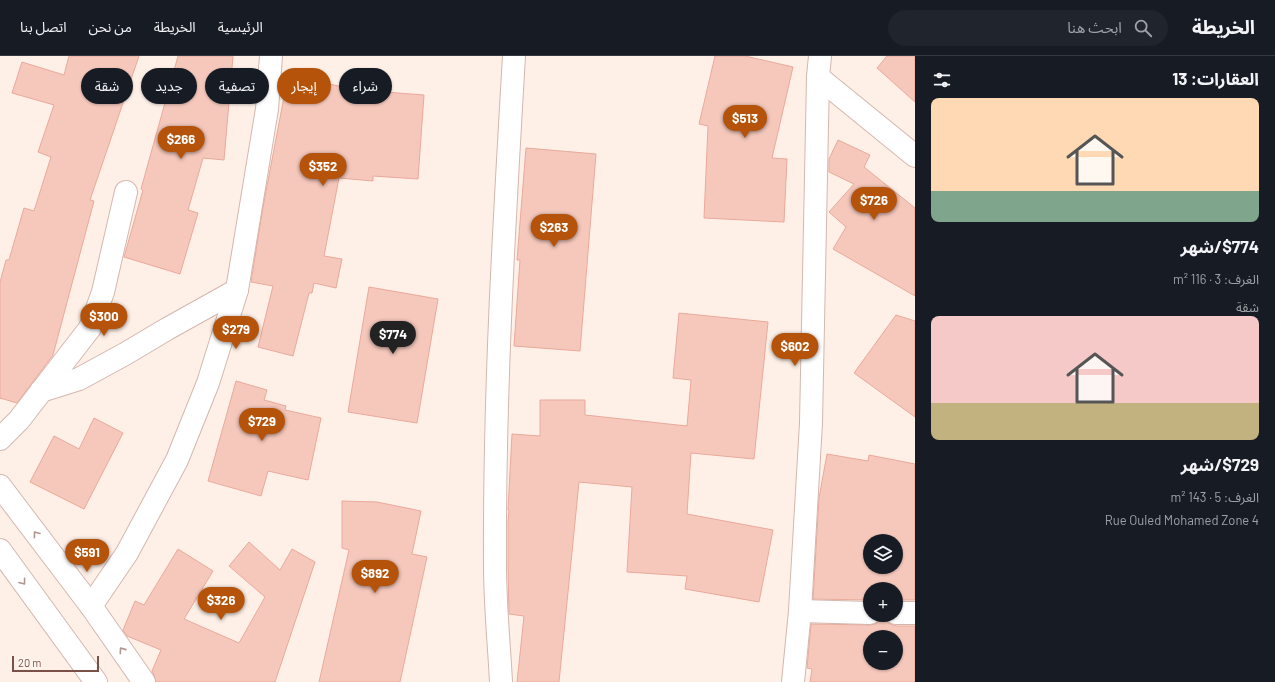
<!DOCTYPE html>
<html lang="ar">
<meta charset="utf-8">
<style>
:root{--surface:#171b24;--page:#20242c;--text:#f1f3f6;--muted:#9ea1a6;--line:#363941;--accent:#b45309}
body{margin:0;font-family:Barlow,"Noto Sans Arabic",sans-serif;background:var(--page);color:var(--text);direction:rtl;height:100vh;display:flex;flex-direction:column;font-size:15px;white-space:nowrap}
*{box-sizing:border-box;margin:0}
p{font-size:13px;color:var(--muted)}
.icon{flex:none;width:22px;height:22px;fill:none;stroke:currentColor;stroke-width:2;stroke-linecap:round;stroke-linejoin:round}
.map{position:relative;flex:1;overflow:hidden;direction:ltr}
.details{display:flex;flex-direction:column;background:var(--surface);width:360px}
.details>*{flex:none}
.hud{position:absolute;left:12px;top:12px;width:380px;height:36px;direction:rtl;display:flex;gap:8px}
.buttons{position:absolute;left:863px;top:478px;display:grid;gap:8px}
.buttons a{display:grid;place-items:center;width:40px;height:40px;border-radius:50%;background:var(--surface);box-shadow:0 1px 3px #0004;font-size:20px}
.scale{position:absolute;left:12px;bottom:10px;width:87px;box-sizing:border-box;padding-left:4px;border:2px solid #7b5048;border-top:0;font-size:11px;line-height:14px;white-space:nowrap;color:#7b5048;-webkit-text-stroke:3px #fff6ef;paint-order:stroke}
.price{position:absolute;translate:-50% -34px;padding:0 9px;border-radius:14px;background:var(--accent);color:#fff;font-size:13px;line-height:26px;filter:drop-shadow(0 1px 2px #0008)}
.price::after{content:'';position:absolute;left:50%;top:24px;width:12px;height:9px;margin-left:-6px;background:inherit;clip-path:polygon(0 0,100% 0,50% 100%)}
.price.current{background:#222;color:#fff}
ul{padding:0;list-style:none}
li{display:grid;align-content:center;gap:8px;height:212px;padding:0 16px}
li span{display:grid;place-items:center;height:124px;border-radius:8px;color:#555}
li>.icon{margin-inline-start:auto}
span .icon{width:72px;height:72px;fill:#fffc;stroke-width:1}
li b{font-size:17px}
h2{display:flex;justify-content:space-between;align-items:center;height:48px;padding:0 16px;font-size:17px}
.pill{padding:0 14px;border-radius:18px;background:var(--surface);box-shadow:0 1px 3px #0004;font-size:14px;line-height:36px}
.pill.current{background:var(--accent);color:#fff}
header{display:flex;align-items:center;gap:24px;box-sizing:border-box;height:56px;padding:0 20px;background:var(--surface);border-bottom:1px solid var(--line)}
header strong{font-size:19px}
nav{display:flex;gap:22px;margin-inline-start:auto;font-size:14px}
.search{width:280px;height:36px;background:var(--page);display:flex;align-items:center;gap:10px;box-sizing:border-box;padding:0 14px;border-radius:22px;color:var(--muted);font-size:15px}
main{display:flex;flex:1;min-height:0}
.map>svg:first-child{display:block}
</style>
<header>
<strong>الخريطة</strong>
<div class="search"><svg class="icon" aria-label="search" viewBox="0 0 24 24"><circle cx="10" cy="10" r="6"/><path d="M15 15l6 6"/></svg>ابحث هنا</div>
<nav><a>الرئيسية</a><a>الخريطة</a><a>من نحن</a><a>اتصل بنا</a></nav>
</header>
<main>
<section class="details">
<h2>العقارات: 13<svg class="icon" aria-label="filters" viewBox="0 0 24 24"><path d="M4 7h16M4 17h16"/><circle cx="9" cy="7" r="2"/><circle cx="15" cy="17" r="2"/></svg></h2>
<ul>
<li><span style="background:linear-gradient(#ffd9b3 75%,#7fa58c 0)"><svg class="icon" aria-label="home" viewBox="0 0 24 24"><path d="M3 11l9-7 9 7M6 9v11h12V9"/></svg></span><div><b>$774/شهر</b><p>الغرف: 3 · 116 m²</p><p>شقة</p></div></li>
<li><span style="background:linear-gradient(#f6c9c9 70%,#c2b280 0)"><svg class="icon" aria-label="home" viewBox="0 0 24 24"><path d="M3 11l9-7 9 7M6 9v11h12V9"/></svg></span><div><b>$729/شهر</b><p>الغرف: 5 · 143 m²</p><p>Rue Ouled Mohamed Zone 4</p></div></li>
</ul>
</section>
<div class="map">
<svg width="915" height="626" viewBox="0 0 915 626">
<rect width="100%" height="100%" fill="#fef0e7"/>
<g fill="#f6c8bc" stroke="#eaa99b" fill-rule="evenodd">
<path d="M69,0H139L90,144L94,145L53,299L17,347L0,342V226L6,204H9L24,152L34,155L51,101L38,96L54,49L12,37L22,6L64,19Z"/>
<path d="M178,0H233L224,104L203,102L188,154L198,157L180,218L124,201L143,134L141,133Z"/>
<path d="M715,0H745L793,11L772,102L787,103L784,166L704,162L708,70L699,68Z"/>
<path d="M887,0H915V46L877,12Z"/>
<path d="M288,20L359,34L424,39L418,123L373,120V125L339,122L324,200L342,203L336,232L314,227L312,237H309L293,300L258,291L273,230L251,226L263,151Z"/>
<path d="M838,84L870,99L864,111L915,152V240L833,193L846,171L829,156L854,128L829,116V103Z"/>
<path d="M526,92L596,98L580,295L514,290L520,204H517Z"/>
<path d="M369,231L438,243L417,367L348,356Z"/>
<path d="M679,257L768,266L754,403L691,397L687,458L773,474L759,546L685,533L687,520L627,516L632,431L579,426L559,626H517L524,560L509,558L508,510V465L509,454H508L512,378L540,380V344H585V359L687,370L691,324L673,322Z"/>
<path d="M896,259L915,265V361L854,317Z"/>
<path d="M236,325L267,334L264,344L286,350L285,354L321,362L308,424L268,415L261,440L208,425Z"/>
<path d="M94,362L123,377L84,453L30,426L54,380L79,393Z"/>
<path d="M827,398L868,405L869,399L915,408V544H896V533H870V544L813,543L819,442ZM870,485H896V511H870Z"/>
<path d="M342,445L377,446L421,455L412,498L427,501L400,626H319L349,494L342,492Z"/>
<path d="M249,486L280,514L292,493L315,506L275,626H156L154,619L152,615L161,594L127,580L123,574L135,545L144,549L178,493L213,515L184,563L239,587L265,541L229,510Z"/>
<path d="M882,559H884L885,564L890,568L896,570H915V626H810L812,613L807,612L811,568L870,569L876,568L880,564ZM870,581H896V607H870Z"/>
</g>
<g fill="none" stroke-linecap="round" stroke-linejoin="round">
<g stroke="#d4b7ae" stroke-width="24">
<g id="minor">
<path d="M818,21L915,100"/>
<path d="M41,335L79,323L125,298L167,273L237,234"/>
<path d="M0,383L19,364L90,272L103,236L126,136"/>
<path d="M91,550L127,497L177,404L208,327L237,234L267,53L271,0"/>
<path d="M800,555L870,557"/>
<path d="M896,557H915"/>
</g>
</g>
<g stroke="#d4b7ae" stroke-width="24">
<g id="tertiary">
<path d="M0,430L91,550L144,626"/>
<path d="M0,494L96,626"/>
<path d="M501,626C499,587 495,548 495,510C494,340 504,170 514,0"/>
<path d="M793,626L800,555L811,367L818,21L820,0"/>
</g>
</g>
<use href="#minor" stroke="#fff" stroke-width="22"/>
<use href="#tertiary" stroke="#fff" stroke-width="22"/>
</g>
<defs><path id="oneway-chevron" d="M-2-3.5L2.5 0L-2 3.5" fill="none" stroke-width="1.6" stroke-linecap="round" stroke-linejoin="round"/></defs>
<g stroke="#b09691">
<use href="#oneway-chevron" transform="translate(36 478) rotate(-127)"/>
<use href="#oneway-chevron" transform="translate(23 526) rotate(53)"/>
<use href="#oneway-chevron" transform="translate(122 594) rotate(-125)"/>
</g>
</svg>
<div class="buttons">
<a><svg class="icon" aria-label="layers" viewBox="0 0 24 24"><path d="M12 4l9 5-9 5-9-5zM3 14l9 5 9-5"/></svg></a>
<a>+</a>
<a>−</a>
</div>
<div class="scale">20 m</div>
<b class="price" style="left:745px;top:83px">$513</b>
<b class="price" style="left:181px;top:104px">$266</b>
<b class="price" style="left:323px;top:131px">$352</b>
<b class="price" style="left:874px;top:165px">$726</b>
<b class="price" style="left:554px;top:192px">$263</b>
<b class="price" style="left:104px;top:281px">$300</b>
<b class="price" style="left:236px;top:294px">$279</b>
<b class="price current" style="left:393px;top:299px">$774</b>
<b class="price" style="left:795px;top:311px">$602</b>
<b class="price" style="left:262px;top:386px">$729</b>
<b class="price" style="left:87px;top:517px">$591</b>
<b class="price" style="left:375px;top:538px">$892</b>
<b class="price" style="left:221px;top:565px">$326</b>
<div class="hud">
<a class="pill">شراء</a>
<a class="pill current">إيجار</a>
<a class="pill">تصفية</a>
<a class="pill">جديد</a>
<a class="pill">شقة</a>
</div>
</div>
</main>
